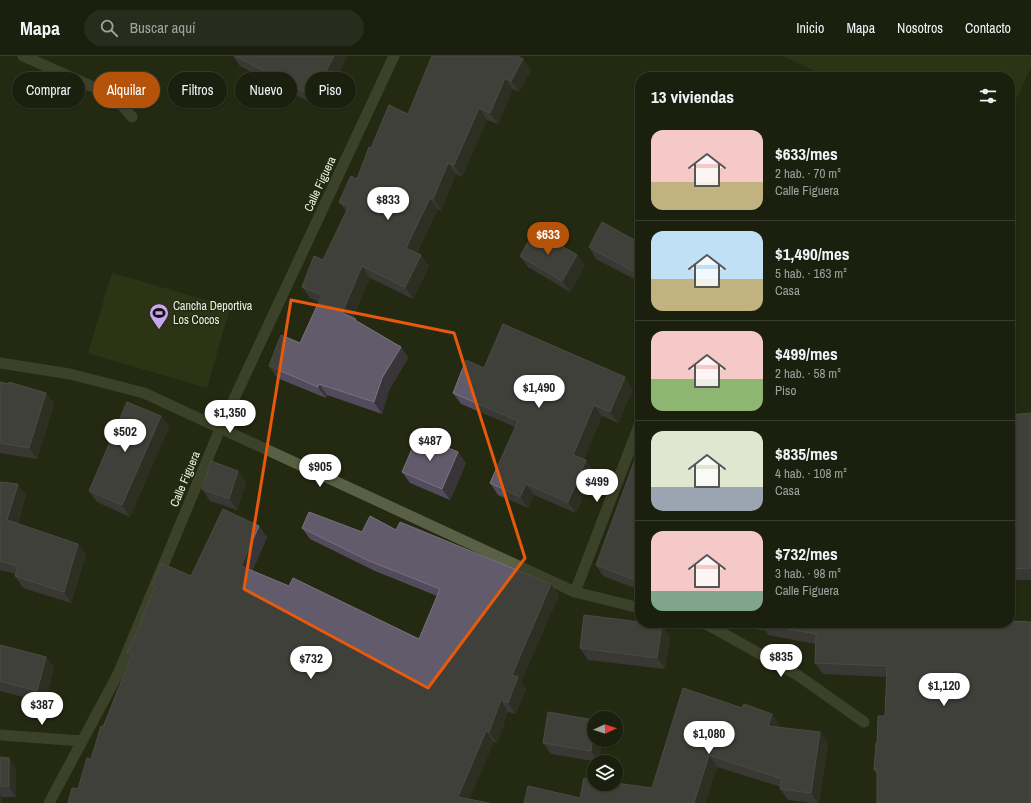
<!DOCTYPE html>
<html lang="es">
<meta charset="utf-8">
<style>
:root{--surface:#1b1f0e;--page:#282c1c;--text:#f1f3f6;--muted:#a0a29e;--line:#393d2e;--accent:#b45309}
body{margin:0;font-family:"Archivo Narrow",sans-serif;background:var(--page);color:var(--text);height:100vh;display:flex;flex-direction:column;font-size:15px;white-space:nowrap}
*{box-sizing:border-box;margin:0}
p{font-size:13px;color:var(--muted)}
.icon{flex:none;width:22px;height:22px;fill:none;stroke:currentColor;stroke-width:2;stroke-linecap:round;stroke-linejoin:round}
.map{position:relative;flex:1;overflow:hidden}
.side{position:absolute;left:635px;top:16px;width:380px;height:556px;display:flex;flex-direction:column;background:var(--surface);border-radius:16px;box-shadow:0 1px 3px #0004,0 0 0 1px var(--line)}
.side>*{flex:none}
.banner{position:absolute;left:12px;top:16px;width:380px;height:36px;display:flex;gap:8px}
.needle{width:26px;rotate:87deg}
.buttons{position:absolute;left:587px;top:655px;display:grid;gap:8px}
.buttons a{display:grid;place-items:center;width:36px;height:36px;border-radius:50%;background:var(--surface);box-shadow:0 1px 3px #0004,0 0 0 1px var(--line);font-size:20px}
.price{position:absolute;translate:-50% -34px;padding:0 9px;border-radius:14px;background:#fff;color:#222;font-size:13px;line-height:26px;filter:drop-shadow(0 1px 2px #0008)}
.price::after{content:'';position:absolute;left:50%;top:24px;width:12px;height:9px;margin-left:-6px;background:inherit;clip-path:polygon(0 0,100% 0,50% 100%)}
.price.selected{background:var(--accent);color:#fff}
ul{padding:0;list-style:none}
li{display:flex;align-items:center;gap:12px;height:100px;padding:0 16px}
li+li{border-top:1px solid var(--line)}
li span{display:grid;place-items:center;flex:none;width:112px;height:80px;border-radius:12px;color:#555}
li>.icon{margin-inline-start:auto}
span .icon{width:48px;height:48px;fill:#fffc;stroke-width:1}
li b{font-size:17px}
h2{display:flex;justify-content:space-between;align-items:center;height:48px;padding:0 16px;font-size:17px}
.tag{padding:0 14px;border-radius:18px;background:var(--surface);box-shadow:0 1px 3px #0004,0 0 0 1px var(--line);font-size:14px;line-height:36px}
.tag.selected{background:var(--accent);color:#fff}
header{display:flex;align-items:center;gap:24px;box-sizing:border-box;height:56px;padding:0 20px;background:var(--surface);border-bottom:1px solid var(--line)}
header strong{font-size:19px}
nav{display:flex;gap:22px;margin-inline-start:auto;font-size:14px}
.search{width:280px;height:36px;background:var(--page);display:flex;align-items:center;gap:10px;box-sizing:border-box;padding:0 14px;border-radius:22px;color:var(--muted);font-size:15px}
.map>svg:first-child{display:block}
</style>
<header>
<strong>Mapa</strong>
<div class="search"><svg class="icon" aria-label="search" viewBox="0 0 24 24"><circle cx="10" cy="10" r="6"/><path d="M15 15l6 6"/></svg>Buscar aquí</div>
<nav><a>Inicio</a><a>Mapa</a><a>Nosotros</a><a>Contacto</a></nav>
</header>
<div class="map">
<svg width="1031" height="747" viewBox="0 0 1031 747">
<rect width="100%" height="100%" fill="#242912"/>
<g fill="#394219">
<path d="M783,0H1031V12L1010,55V21H828Z"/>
<path d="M112,217L230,251L207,332L88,297Z"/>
</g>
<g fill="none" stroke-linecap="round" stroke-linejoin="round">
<g stroke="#596045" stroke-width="11">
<path d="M23,0L114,40L132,61"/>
<path d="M0,307L70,318L144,337L575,536L640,552"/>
<path d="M575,536L640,367"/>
<path d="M702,567L708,569L796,618L864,666"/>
<path d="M0,679L82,685"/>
<path d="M49,747L118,618L220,373L394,0"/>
</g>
</g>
<g fill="#524a5d">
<path d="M233,0H347L321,52L240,10Z"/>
<path d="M523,3L531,14L519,36L513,33L498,68L487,64L462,121L456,118L441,154L438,153L417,197L429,210L413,243L370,222L353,262L357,265L401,291L408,302L389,334L382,358L327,339L326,342L277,322L269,310L300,287L319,246L310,242L302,231L323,204L346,155L339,146L357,123L371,92L408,58Z"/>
<path d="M640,187V226L596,203L589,191Z"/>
<path d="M520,200L585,210L570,236L528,211Z"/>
<path d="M484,312L633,333L618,367L602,360L584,403L594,415L576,457L534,439L528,452L498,439L490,427L515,371L461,348L453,337Z"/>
<path d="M0,326L46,337L54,348L37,403L0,397Z"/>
<path d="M1031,357V524H1010V359Z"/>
<path d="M161,360L169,371L130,461L97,446L89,435Z"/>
<path d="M640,390V534L603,520L596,509Z"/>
<path d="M466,407L450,444L410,427L402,416Z"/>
<path d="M0,426L26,439L18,468L78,488L86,499L71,547L23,532L15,520L16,518L0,514Z"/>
<path d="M246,426L237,454L210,445L202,433Z"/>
<path d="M302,472L362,476L396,474L551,528L559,539L521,626L526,633L516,658L508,656L497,687L494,686L78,733L91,703L103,671L131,602L127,597L143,563L142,561L154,533L152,530L191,520L267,481L252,515L419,583L437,540L375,515L310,483Z"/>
<path d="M728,567H1010L877,718L874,714L877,687L885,660L887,621L823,618L815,607L816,588L768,579L766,575L728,568Z"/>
<path d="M670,580L665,613L588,604L580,592Z"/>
<path d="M0,589L46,601L54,612L45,647L0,635Z"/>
<path d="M742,652L772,658L779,669V671L828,687L819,747H811L788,744L780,733L781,731L717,711L705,747H524L580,742L652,732Z"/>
<path d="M594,684H602L599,706L551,698L543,687Z"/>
<path d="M0,701L16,712V741H2V747H0Z"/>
</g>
<g fill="#383539">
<path d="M334,0H347L321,52L313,40Z"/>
<path d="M523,3L531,14L519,36L511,25Z"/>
<path d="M505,22L513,33L498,68L490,57Z"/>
<path d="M479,52L487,64L462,121L454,109Z"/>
<path d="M448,107L456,118L441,154L433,143Z"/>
<path d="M430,142L438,153L414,203L406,192Z"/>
<path d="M421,199L429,210L413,243L405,231Z"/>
<path d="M577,199L585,210L570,236L562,225Z"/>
<path d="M362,210L370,222L350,268L342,257Z"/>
<path d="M401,291L408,302L389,334L382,358L374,346L382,322Z"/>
<path d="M625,321L633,333L618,367L610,356Z"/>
<path d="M319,328L327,339L326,342L318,331Z"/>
<path d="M46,337L54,348L37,403L29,392Z"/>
<path d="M594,349L602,360L581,410L573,399Z"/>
<path d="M161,360L169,371L130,461L122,449Z"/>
<path d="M458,396L466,407L450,444L442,433Z"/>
<path d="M586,404L594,415L576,457L568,446Z"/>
<path d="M238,415L246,426L237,454L229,443Z"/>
<path d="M18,428L26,439L15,476L7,464Z"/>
<path d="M526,428L534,439L528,452L520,441Z"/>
<path d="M259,470L267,481L249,521L241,510Z"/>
<path d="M78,488L86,499L71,547L64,536Z"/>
<path d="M551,528L559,539L521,626L526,633L516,658L508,647L512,619Z"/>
<path d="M662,568L670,580L665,613L657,602Z"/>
<path d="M46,601L54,612L45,647L37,635Z"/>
<path d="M501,644L508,656L497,687L489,676Z"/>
<path d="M772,658L779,669L776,681L768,670Z"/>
<path d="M594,674V684H602L599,706L591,695Z"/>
<path d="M486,675L494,686L468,747L458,741Z"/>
<path d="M820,676L828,687L819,747H818L811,737Z"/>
<path d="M709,699L717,711L705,747H694Z"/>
<path d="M9,702L16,712V741L9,730Z"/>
<path d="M0,739L2,741V747H0Z"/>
</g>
<g fill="#625b6b" stroke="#78737e">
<path d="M235,0H334L313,40Z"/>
<path d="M432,0H517L523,3L511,25L505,22L490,57L479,52L454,109L448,107L433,143L430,142L406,192L421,199L405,231L362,210L342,257L356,263L355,264L401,291L382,322L374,346L319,328L318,331L269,310L281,279L300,287L322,239L302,231L314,200L323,204L349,150L339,146L351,120L357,123L369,91L371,92L389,49L408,58Z"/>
<path d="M602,166L640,187V219L589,191Z"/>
<path d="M535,174L577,199L562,225L520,200Z"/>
<path d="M503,268L625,321L610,356L594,349L573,399L586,404L568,446L526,428L520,441L490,427L518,365L453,337L466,304L484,312Z"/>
<path d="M0,326L9,328V326L46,337L29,392L0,387Z"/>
<path d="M127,346L161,360L122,449L89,435Z"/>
<path d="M1031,357V512L1010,513V359Z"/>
<path d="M418,379L458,396L442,433L402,416Z"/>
<path d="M640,390V526L596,509Z"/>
<path d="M211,405L238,415L229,443L202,433Z"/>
<path d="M0,426L18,428L7,464L78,488L64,536L15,520L18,510L0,505Z"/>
<path d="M223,453L259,470L241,510L289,530L293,522L419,583L440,533L367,504L302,472L309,456L362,476L370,460L396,474L400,466L551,528L512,619L518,621L508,647L501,644L489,676L486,675L458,741L489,747H68L72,732L78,733L87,702L91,703L101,670L103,671L132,599L127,597L143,562L142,561L155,531L152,530L161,507L191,520Z"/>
<path d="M584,559L640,566V567H651L662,568L657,602L580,592Z"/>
<path d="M1010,565L1031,566V747H877V714H874L876,687H877L878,660H885L887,610L815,607L816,578L761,568V567H1010Z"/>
<path d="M0,589L46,601L37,635L0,625Z"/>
<path d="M683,632L742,652L744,648L772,658L768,670L820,676L811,737L780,733L782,723L709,699L694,747H524L528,730L580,742L584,722L594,724V728H616V727L652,732Z"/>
<path d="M548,656L594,664V674L591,695L543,687Z"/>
<path d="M0,701L9,702V730H0Z"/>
</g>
<path d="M0 0H1031V747H0ZM291,244L454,277L525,502L428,632L244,533Z" fill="#242912" fill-opacity=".55" fill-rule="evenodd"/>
<path fill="none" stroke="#e8590c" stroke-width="3" stroke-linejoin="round" d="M291,244L454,277L525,502L428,632L244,533Z"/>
<defs>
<g id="stadium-pin" transform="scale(1)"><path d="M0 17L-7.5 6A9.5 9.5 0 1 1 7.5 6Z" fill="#c7a6ef" stroke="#242912"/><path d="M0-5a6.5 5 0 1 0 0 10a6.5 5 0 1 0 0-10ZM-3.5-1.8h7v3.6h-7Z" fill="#111"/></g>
</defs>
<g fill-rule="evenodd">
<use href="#stadium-pin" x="159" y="257"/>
</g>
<g text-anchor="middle" stroke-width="3" stroke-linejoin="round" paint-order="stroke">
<g font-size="12" fill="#ecf0e2" stroke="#242912">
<text transform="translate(320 128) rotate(-65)" y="4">Calle Figuera</text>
<text transform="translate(185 423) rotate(-67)" y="4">Calle Figuera</text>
</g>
<g font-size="12" fill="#ecf0e2" stroke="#242912" text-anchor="start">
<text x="173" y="254">Cancha Deportiva<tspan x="173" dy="14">Los Cocos</tspan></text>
</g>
</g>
</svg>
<div class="buttons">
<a><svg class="needle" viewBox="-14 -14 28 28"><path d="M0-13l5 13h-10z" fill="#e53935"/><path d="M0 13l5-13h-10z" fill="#a0a29e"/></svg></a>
<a><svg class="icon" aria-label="layers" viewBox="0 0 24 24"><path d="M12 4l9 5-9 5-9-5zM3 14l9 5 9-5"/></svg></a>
</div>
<b class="price" style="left:388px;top:165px">$833</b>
<b class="price selected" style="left:548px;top:200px">$633</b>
<b class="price" style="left:539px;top:353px">$1,490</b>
<b class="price" style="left:230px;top:378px">$1,350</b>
<b class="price" style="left:125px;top:397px">$502</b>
<b class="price" style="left:430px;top:406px">$487</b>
<b class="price" style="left:320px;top:432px">$905</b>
<b class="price" style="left:597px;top:447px">$499</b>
<b class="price" style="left:781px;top:622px">$835</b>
<b class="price" style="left:311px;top:624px">$732</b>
<b class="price" style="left:944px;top:651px">$1,120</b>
<b class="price" style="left:42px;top:670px">$387</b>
<b class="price" style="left:709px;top:699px">$1,080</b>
<div class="banner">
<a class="tag">Comprar</a>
<a class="tag selected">Alquilar</a>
<a class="tag">Filtros</a>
<a class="tag">Nuevo</a>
<a class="tag">Piso</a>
</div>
<section class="side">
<h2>13 viviendas<svg class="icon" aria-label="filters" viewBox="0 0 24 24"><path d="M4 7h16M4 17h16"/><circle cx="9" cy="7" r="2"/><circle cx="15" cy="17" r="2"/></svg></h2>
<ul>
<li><span style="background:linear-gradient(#f6c9c9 65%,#c2b280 0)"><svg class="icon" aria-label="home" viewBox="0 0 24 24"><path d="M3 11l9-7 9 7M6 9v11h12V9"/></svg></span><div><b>$633/mes</b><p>2 hab. · 70 m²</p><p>Calle Figuera</p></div></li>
<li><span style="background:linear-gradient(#bfe0f5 60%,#c2b280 0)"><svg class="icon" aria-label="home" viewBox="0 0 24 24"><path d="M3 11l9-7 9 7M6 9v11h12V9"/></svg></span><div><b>$1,490/mes</b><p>5 hab. · 163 m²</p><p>Casa</p></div></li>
<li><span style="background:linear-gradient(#f6c9c9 60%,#8fb573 0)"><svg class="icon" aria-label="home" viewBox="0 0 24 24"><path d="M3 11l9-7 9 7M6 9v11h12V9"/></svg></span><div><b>$499/mes</b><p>2 hab. · 58 m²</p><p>Piso</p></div></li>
<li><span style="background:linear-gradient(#dfe7d0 70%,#9aa5b1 0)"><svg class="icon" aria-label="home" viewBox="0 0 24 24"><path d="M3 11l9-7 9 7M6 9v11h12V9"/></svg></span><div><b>$835/mes</b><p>4 hab. · 108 m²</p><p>Casa</p></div></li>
<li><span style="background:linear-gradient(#f6c9c9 75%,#7fa58c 0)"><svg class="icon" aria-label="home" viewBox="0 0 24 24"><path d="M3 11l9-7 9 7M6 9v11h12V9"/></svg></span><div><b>$732/mes</b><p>3 hab. · 98 m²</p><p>Calle Figuera</p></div></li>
</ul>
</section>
</div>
